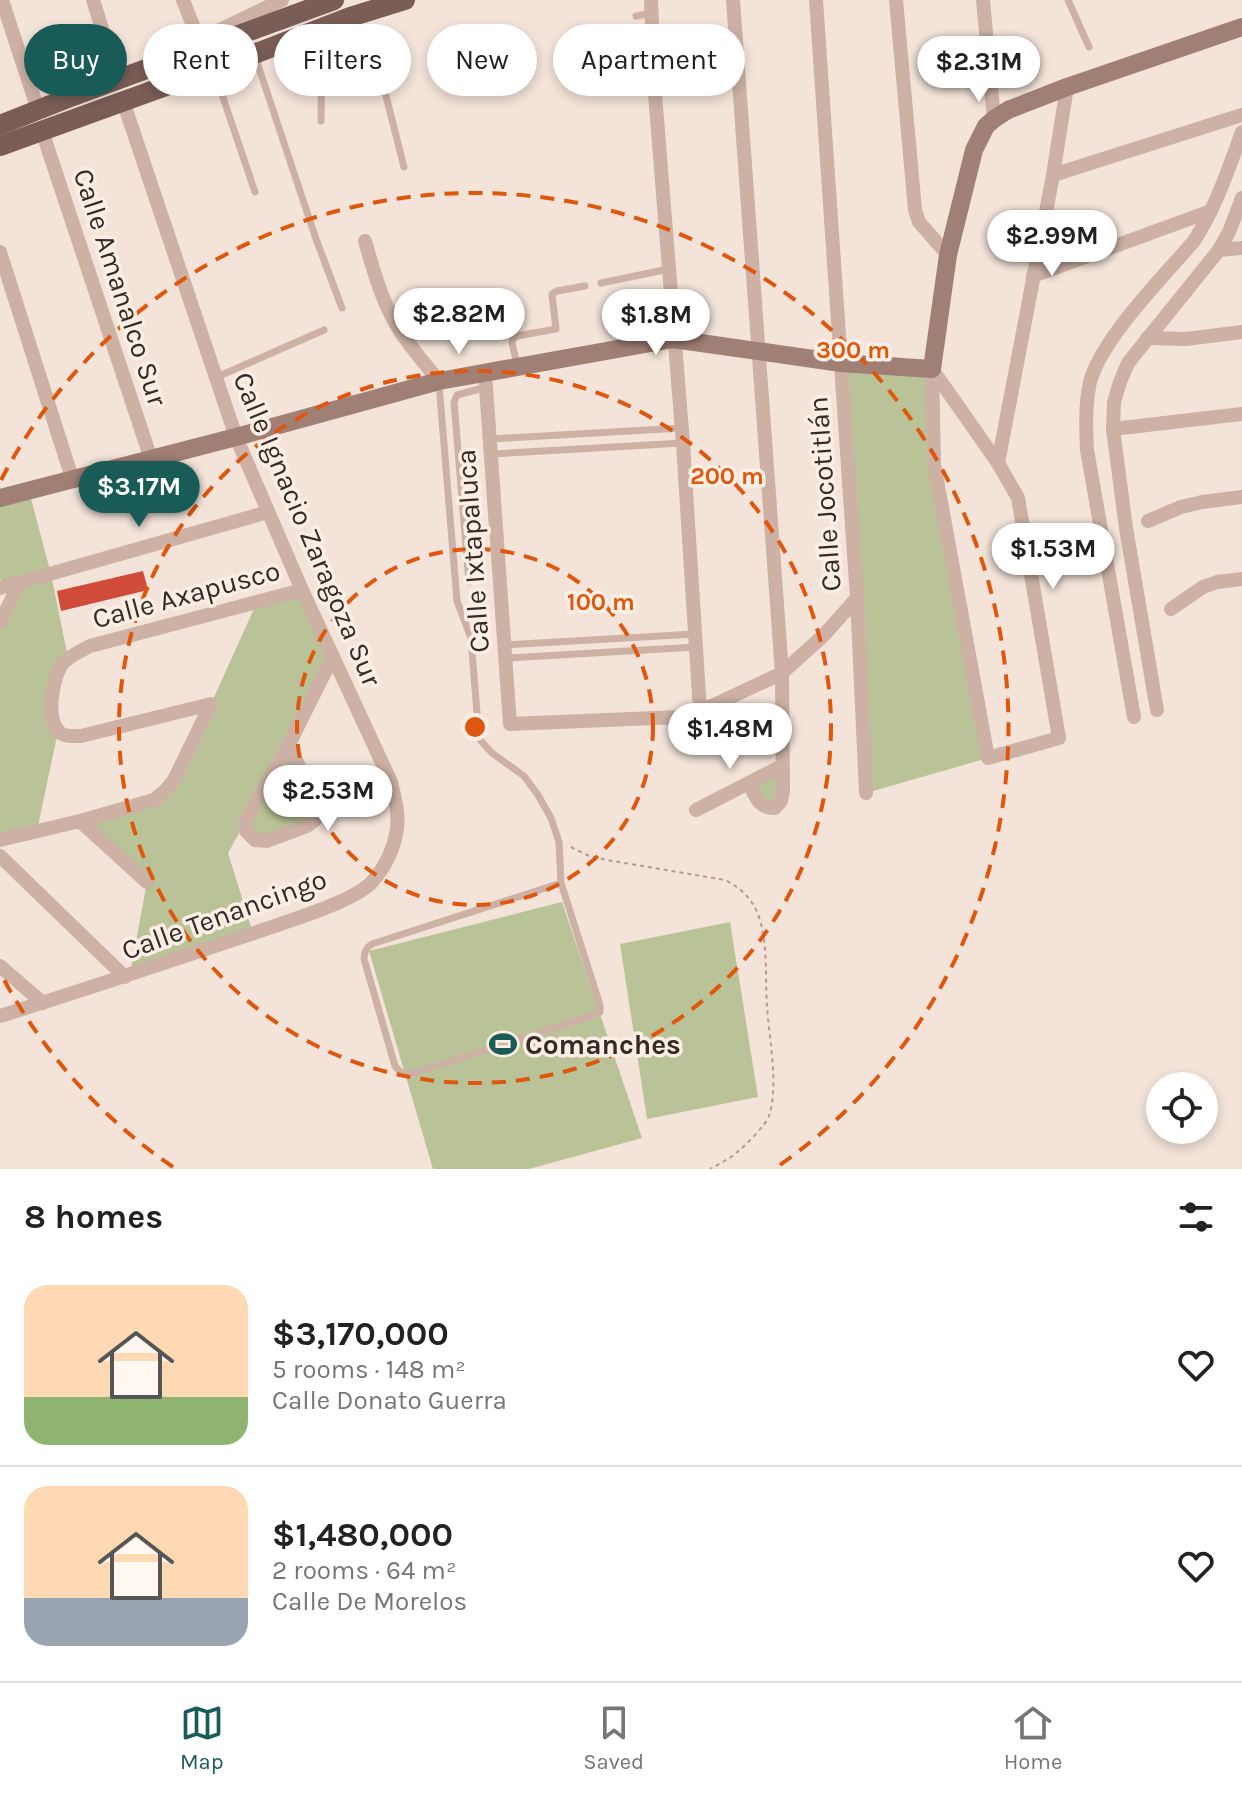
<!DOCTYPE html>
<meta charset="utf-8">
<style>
:root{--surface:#fff;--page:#f6f6f6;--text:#222;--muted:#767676;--line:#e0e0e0;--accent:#185b57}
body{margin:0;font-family:Karla,sans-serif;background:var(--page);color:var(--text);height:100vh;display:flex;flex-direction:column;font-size:30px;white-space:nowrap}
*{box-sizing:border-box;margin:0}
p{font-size:26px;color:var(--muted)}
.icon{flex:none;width:44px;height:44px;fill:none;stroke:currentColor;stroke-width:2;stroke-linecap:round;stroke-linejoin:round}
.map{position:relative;height:1169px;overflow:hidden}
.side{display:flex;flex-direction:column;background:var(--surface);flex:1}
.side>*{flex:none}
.banner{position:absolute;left:24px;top:24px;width:800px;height:72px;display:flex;gap:16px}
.buttons{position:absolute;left:1146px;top:1072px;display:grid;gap:16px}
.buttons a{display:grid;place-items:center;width:72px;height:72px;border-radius:50%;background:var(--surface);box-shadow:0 4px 12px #0003;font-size:40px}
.price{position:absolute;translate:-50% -68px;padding:0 18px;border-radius:28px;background:#fff;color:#222;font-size:26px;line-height:52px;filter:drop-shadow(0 2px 4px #0008)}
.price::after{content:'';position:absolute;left:50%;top:48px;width:24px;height:18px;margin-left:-12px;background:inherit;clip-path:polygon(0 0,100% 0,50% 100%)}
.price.current{background:var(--accent);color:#fff}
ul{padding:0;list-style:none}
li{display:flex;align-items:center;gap:24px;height:200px;padding:0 24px}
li+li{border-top:2px solid var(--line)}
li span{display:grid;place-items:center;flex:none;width:224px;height:160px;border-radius:24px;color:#555}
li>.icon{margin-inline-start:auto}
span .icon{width:96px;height:96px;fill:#fffc;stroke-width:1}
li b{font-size:34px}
h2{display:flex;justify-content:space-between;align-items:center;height:96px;padding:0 24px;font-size:34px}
.chip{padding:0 28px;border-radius:36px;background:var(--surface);box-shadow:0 4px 12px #0003;font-size:28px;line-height:72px}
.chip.current{background:var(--accent);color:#fff}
.tabs{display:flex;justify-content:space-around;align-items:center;height:112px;border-top:2px solid var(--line);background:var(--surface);font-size:22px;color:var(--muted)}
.tabs a{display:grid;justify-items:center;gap:4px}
.tabs .current{color:var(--accent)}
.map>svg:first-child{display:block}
</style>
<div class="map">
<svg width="1242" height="1169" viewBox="0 0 1242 1169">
<rect width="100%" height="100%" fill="#f3e3d9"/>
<g fill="#bac397">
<path d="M841,363L932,369L934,464L988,758L866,793Z"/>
<path d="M29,491L51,574L68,658L57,673L58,731L37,831L0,840V622L20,584L3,587L0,578V498Z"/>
<path d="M302,590L333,656L289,744L315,820L255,840L245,822L228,853L253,933L129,979L147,882L80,821L154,800L211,704L257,602Z"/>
<path d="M782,766L775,808L749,783Z"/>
<path d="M562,902L642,1138L529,1169H433L369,951Z"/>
<path d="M730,922L758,1097L647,1119L620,944Z"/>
</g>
<path fill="#d04b3a" d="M143,571L148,590L61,611L57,591Z"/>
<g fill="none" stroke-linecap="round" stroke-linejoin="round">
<path stroke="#b89b8e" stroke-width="2" stroke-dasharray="4 4" stroke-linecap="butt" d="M571,847L587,855L607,860L725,880C743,889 754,901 760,920C768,948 765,977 767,1006C769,1038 779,1086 769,1116C766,1125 744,1147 736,1153C729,1159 719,1164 710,1169"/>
<g stroke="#ccb1a4" stroke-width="7">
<path d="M1068,0L1089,47"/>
<path d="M636,16L652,13"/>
<path d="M351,20L355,37L386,96L404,167"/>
<path d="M255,56L316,239L342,308"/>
<path d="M214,71L255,192"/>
<path d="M321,121L322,30"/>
<path d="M601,283L669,269"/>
<path d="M517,364L512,343L513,339L517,336L556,329L552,294L557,291L585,286"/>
<path d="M217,377L324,330"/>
<path d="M439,384L457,601L471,638L478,726L481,741L492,753L524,776L538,795L551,818L559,842L561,883L600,1005V1012L594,1015L411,1074C403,1074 399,1072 395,1066L364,959C364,952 366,948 372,944L561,883"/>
<path d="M490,439L682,428"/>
<path d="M492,454L683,443"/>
<path d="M469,582L454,402L457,395L487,387"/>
<path d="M505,645L695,634"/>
<path d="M506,658L696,647"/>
</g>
<g stroke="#ccb1a4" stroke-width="14">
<path d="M2,0L38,110"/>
<path d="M93,0L118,80"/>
<path d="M183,0L201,46"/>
<path d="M651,0L655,94L683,443L700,711"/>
<path d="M733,0L782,673L783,791L781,801L775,808C758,808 755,796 749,783"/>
<path d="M816,0L857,598L866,793"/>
<path d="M896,0L915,210L919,222L948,255"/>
<path d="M983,0L994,119"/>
<path d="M199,40L282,0"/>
<path d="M42,131L151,459"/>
<path d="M1053,175L1242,115"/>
<path d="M365,241C374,272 382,303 400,331C411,348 426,365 439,381"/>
<path d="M1219,250L1242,248"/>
<path d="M0,252L73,481"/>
<path d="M1033,276L1211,211"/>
<path d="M1147,338L1186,339L1242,332"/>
<path d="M932,369L998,463L1018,498L1059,738L988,758L934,464Z"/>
<path d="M485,373L510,724L679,717L714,705L782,673L823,636L857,598"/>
<path d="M1113,429L1242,414"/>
<path d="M998,463L1053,175L1067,87"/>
<path d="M1148,521L1181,507L1202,502L1242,497"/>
<path d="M0,588L268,512"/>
<path d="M1171,609L1203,587L1217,582L1242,579"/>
<path d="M0,622L20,583"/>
<path d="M1157,710L1126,528L1113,429L1114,402L1120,382L1128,363L1219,250L1229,232L1242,198"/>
<path d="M1134,717L1087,450C1086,427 1085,405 1090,382C1101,339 1164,276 1194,241C1216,207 1228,170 1242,132"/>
<path d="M289,744L318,809L315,820L307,826L267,841L255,840L246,831V820L289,744L333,656"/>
<path d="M696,810L782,766"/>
<path d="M80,821L147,882"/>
<path d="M0,840L80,821L154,800L165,791L174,780L211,704L81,736C75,736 67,737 62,734C44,723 52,677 63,663C70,655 81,651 90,646L302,590"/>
<path d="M0,856L125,977"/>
<path d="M0,966L43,1003"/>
<path d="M0,1016C85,990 169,961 254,933C282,923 351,903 371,883C388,865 400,837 397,811C396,802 393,791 391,782L302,590L236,437L123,101"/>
</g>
<path stroke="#a07f75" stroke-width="18" d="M0,498L236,437L439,381L673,339L841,363L932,369L948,255L974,150L986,126L994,119L1008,110L1067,87L1242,27"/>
<g stroke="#7a5d56" stroke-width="20">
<path d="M0,125L73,96L334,0"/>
<path d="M0,146L254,54L350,17L405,0"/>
</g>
</g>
<g fill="none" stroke="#df570d" stroke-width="4" stroke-dasharray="14 10">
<circle cx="475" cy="727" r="178"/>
<circle cx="475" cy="727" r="356"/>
<path d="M173 1167A534 534 0 0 1 1 974M1 480A534 534 0 1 1 777 1167"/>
</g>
<defs>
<g id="stadium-bare" transform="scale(2.16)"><path d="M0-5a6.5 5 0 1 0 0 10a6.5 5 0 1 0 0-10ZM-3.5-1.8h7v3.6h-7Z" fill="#185b57" stroke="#fbeee5" stroke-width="2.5" paint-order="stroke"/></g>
</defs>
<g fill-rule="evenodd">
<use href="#stadium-bare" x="503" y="1044"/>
</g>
<g text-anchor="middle" stroke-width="7" stroke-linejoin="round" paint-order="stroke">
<g font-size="28" fill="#372926" stroke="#fbeee5">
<text transform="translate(121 287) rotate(72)" y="10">Calle Amanalco Sur</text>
<text transform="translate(824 494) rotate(-94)" y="10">Calle Jocotitlán</text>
<text transform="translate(308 529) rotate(67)" y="10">Calle Ignacio Zaragoza Sur</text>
<text transform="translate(472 551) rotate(-94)" y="10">Calle Ixtapaluca</text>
<text transform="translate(186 594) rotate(-15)" y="10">Calle Axapusco</text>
<text transform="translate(224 914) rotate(-20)" y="10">Calle Tenancingo</text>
</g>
<g font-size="28" font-weight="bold" fill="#372926" stroke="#fbeee5" text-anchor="start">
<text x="525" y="1054">Comanches</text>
</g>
</g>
<circle cx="475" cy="727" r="12" fill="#df570d" stroke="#fbeee5" stroke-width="4"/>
<g font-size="24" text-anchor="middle" font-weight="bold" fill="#df570d" stroke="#fbeee5" stroke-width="7" stroke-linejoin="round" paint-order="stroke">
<text x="853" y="358">300 m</text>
<text x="727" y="484">200 m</text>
<text x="601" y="610">100 m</text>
</g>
</svg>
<div class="buttons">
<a><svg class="icon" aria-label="locate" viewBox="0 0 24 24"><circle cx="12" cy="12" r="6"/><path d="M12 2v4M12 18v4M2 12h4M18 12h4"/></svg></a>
</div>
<b class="price" style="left:979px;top:104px">$2.31M</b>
<b class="price" style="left:1052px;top:278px">$2.99M</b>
<b class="price" style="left:459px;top:356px">$2.82M</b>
<b class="price" style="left:656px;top:357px">$1.8M</b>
<b class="price current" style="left:139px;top:529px">$3.17M</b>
<b class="price" style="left:1053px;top:591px">$1.53M</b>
<b class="price" style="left:730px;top:771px">$1.48M</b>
<b class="price" style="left:328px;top:833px">$2.53M</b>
<div class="banner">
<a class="chip current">Buy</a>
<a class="chip">Rent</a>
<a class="chip">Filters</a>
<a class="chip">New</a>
<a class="chip">Apartment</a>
</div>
</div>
<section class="side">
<h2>8 homes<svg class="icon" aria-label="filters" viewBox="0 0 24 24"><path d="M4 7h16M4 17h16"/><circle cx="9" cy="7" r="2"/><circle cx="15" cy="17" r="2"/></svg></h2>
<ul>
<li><span style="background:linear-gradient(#ffd9b3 70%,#8fb573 0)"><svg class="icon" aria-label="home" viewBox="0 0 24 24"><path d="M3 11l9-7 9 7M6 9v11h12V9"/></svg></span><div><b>$3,170,000</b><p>5 rooms · 148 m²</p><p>Calle Donato Guerra</p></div><svg class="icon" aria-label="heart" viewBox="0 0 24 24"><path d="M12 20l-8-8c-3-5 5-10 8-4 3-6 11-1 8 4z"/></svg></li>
<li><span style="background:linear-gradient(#ffd9b3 70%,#9aa5b1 0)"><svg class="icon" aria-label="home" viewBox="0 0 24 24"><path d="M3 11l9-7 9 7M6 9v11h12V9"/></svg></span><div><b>$1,480,000</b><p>2 rooms · 64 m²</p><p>Calle De Morelos</p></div><svg class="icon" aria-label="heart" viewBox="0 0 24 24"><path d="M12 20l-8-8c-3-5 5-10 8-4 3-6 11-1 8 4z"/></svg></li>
</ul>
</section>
<nav class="tabs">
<a class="current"><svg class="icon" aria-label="map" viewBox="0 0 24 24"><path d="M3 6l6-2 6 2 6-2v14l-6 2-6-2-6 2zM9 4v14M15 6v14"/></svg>Map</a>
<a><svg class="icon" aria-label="saved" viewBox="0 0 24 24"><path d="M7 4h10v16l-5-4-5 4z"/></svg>Saved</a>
<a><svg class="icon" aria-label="home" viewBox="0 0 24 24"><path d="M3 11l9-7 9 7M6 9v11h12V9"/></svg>Home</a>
</nav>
